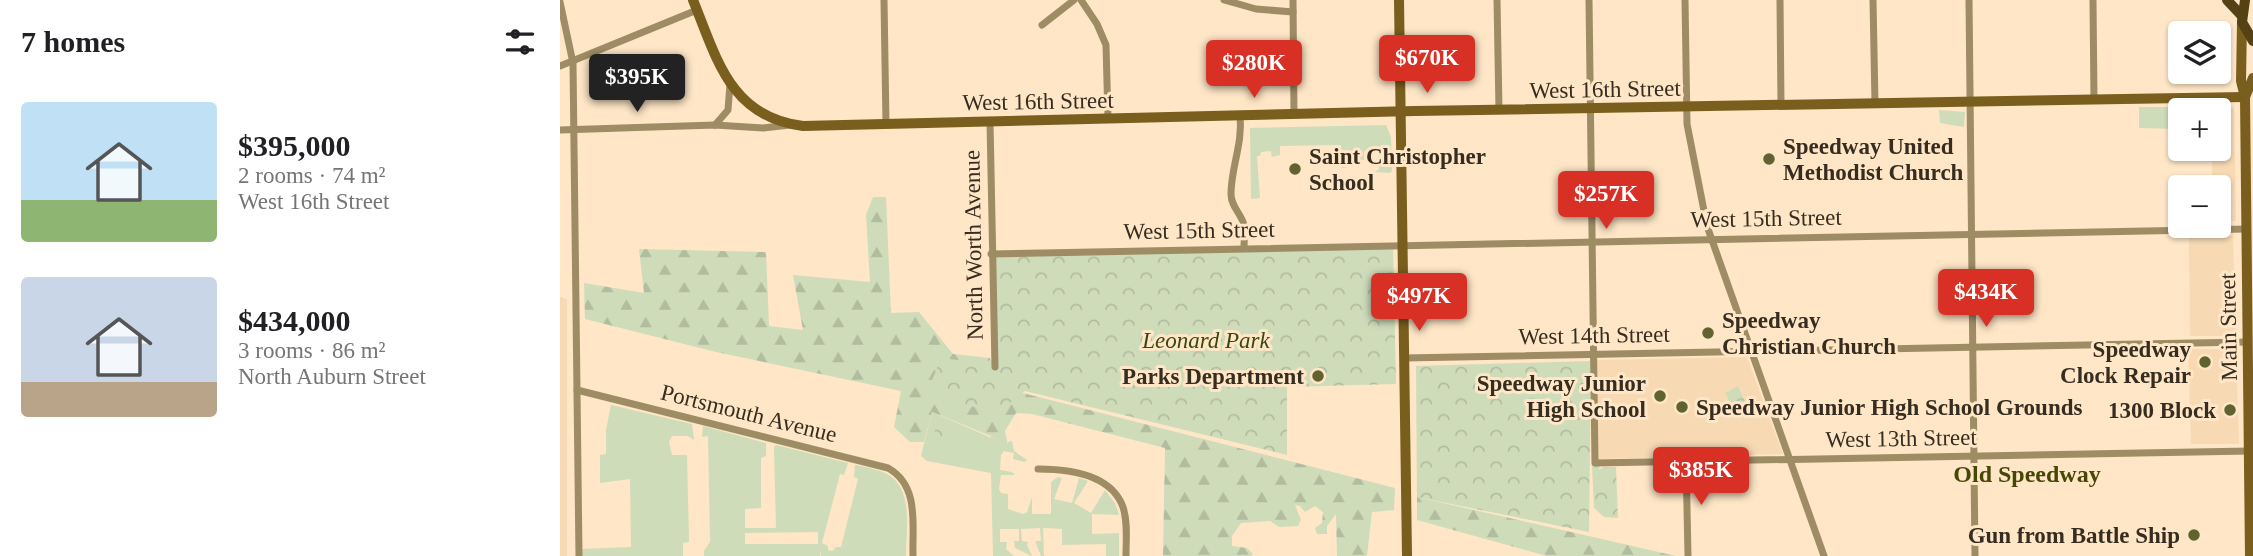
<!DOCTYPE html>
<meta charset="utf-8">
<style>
:root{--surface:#fff;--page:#f2f2f2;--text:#202124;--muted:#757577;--accent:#d93025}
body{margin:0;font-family:Georgia,serif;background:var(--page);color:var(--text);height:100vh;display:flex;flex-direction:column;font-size:26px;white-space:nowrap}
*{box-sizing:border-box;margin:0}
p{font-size:23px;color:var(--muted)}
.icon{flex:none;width:38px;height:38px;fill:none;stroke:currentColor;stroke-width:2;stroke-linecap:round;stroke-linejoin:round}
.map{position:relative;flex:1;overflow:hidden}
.side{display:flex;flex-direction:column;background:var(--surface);width:560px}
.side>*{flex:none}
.controls{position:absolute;left:1608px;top:21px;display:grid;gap:14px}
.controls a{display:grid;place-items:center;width:63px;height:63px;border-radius:7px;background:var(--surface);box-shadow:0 2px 5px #0004;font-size:35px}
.price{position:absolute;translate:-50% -60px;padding:0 16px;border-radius:7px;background:var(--accent);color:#fff;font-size:23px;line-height:46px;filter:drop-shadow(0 2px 4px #0008)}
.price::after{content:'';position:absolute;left:50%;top:42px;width:21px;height:16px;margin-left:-10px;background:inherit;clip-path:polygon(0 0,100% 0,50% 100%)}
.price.active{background:#222;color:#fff}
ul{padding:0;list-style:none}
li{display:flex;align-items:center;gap:21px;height:175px;padding:0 21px}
li span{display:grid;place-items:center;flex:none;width:196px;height:140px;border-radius:7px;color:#555}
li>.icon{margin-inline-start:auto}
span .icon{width:84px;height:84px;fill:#fffc;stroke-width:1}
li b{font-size:30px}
h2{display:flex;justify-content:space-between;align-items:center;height:84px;padding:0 21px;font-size:30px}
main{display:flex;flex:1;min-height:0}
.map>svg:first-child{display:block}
</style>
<main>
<section class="side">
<h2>7 homes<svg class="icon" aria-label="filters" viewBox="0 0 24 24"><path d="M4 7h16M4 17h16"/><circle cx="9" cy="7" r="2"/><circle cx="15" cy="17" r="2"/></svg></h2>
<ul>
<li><span style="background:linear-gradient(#bfe0f5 70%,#8fb573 0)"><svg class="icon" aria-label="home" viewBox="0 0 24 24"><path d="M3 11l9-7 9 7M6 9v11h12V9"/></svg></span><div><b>$395,000</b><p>2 rooms · 74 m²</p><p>West 16th Street</p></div></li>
<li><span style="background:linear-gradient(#c9d6e8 75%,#b9a48a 0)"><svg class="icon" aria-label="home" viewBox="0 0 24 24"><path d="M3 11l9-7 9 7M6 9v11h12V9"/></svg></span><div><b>$434,000</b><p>3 rooms · 86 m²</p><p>North Auburn Street</p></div></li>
</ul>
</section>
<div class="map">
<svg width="1693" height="556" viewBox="0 0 1693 556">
<defs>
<pattern id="forest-firs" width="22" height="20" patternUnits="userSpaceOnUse" patternTransform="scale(1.75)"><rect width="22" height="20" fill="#cfdcba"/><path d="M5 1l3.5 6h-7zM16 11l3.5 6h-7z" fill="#b2bda0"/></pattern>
<pattern id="park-crowns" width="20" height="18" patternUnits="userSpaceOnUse" patternTransform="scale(1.75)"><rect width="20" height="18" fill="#cfdcba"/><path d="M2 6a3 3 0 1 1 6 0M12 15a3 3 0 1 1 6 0" fill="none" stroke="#b2bda0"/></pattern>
</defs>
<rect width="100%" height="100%" fill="#fee6c6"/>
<g fill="#f7dab4">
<path d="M1674,108L1676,221H1659V187H1652V149H1659V110L1653,109Z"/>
<path d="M1629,236H1673L1676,336H1630Z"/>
<path d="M0,297L7,299V556H0Z"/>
<path d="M1628,349H1676L1679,444H1631Z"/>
<path d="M1187,357L1223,454L1038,459L1036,360Z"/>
</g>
<g fill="#cfdcba" fill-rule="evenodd">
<path d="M1579,107H1629V110H1620V129L1579,128Z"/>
<path d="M1379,110L1405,112L1404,127L1380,123Z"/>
<path d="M826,125L831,137L832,171L830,173L815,172L819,169L818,151H804V160H795L794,166L782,168L781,145L720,146V155L712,157L711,151L701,152L700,156H697L700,198L691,199L690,128Z"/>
<path d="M51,405L132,424L134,440L128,436H112L109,442L112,455H127L129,542L123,543V556H22V549L71,547L70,479L40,483V455L46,454V430Z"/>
<path d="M372,412L448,445V442L452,441L454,451L467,460L465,462L453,459L454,453L444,451L441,455L440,470L452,472L455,475H441L439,489L441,493L448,494V509L463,514L467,512L472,497V514H491V482L498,477L502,478L494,499L512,503L519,478L528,481L514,503L531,513L545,490L555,503L559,515L532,514V534L559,533V556H546V544L502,545V529L483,528L484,556H481L475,541H481L480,528L461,529L462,541L468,542L467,545L472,556L455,548L454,541H459V529H440V542H447L446,549L454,556H433L431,473L367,461L361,456Z"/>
<path d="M143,426L206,443V456L201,458V508L185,509V528H216L214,447L216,445L288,463L284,475L280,474L262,543L268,546V550L273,551L276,547H281L298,479L294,477L295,465C306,467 317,469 327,474C354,488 346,530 346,556H261L260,551V556H144V551L150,542L148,436L142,437ZM258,532V544H185V533Z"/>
</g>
<g fill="url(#forest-firs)">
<path d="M313,197H326L331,313L359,312L393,354L430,358L432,385L835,488L834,510L812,512L807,556H777L776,514L767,526V534H757L755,528L762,523L763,512L755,506L745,512L740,506L735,505L741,520L738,526L719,527L710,521L681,523L672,536V546L687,548L693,554L691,556H603L605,448L472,414L456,413L445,431L448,445L431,448V436L372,412L364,442H350L334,427L341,391L156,352L25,319L24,283L84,293L79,249L206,252L209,326L243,330L233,275L310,282L306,215Z"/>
<path d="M857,497L1116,556H987L857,520Z"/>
</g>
<g fill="url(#park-crowns)">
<path d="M833,246L836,384L727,387V455L465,391L434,415L421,409L367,393L381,358L414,362L434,360L431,254Z"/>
<path d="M1031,361L1029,532L857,497L856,366Z"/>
<path d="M1178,386L1187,406L1176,413L1165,393Z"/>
<path d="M377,422L391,426L385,450L371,447Z"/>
<path d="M1032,466H1040L1039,470L1043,467H1056L1058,518L1044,517L1034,508Z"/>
</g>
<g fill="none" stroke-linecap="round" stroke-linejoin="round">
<g stroke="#9e8c65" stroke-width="7">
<path d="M324,0L326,124"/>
<path d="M521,0L537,24L546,45L548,119"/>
<path d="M664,0L696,9L733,12"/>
<path d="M733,0L734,114"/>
<path d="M937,0L939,110"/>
<path d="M1029,0L1035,463L1689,451"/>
<path d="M1125,0L1127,124L1147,226L1264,556"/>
<path d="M1220,0L1221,105"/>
<path d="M1313,0L1315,103"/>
<path d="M1409,0L1415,556"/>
<path d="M1533,0L1534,100"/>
<path d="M0,2L13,63L19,556"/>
<path d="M482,25L514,0"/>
<path d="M0,66L137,10"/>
<path d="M680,115C683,144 671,167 671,194C671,207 681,213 684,225C685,231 684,241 684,248"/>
<path d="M430,122L435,367"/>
<path d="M155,125L168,110L170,84"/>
<path d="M0,130L155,125L203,128L230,125"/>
<path d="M431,254L1687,229"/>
<path d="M844,358L1687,342"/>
<path d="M17,390L328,468C360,486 352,525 353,556"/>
<path d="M1126,461L1128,555"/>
<path d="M478,469C509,469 551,474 563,507C568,522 566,540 566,556"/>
</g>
<g stroke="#795e1d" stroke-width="10">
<path d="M133,0C157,59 170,117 243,126L855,111L1685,97"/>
<path d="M839,0L847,556"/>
<path d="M1682,22L1681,81L1685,97L1690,556"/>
<path d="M1685,97L1693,78"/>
</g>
<g stroke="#544114" stroke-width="10">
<path d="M1667,0L1682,16"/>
<path d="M1685,0L1682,22L1693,41"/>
</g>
</g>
<g fill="#60622f" stroke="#fee6c6" stroke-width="2.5">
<circle cx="1209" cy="159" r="7"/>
<circle cx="735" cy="169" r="7"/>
<circle cx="1148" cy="333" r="7"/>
<circle cx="1645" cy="362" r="7"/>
<circle cx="758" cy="376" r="7"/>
<circle cx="1100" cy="396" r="7"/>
<circle cx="1122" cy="407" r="7"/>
<circle cx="1670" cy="410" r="7"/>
<circle cx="1634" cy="535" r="7"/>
</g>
<g text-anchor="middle" stroke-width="6" stroke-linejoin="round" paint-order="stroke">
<g font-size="23" fill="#362d20" stroke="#fee6c6">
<text transform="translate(1045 89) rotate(-1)" y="8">West 16th Street</text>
<text transform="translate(478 101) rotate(-1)" y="8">West 16th Street</text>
<text transform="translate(1206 218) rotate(-1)" y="8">West 15th Street</text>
<text transform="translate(639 230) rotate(-1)" y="8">West 15th Street</text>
<text transform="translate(413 245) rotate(-91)" y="8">North Worth Avenue</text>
<text transform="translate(1668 327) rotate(-91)" y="8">Main Street</text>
<text transform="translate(1034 335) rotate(-1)" y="8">West 14th Street</text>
<text transform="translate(189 413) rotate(14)" y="8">Portsmouth Avenue</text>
<text transform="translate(1341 438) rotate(-1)" y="8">West 13th Street</text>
</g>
<g font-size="23" font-weight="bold" fill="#362d20" stroke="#fee6c6" text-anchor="end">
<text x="1223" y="154" text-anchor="start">Speedway United<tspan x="1223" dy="26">Methodist Church</tspan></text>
<text x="749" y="164" text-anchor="start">Saint Christopher<tspan x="749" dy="26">School</tspan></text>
<text x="1162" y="328" text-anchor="start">Speedway<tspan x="1162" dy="26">Christian Church</tspan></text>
<text x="1631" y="357">Speedway<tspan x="1631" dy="26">Clock Repair</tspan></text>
<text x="744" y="384">Parks Department</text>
<text x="1086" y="391">Speedway Junior<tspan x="1086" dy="26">High School</tspan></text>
<text x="1136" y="415" text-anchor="start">Speedway Junior High School Grounds</text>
<text x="1656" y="418">1300 Block</text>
<text x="1620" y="543">Gun from Battle Ship</text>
</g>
<g font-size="23" font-style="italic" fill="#374812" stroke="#fee6c6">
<text x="646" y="348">Leonard Park</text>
</g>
<g font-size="24" font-weight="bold" fill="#464707" stroke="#fee6c6">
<text x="1467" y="482">Old Speedway</text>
</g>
</g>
</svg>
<div class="controls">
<a><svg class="icon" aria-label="layers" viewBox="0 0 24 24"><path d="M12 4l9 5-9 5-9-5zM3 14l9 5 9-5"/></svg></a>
<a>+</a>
<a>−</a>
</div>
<b class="price" style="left:867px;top:95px">$670K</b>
<b class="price" style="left:694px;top:100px">$280K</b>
<b class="price active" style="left:77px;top:114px">$395K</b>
<b class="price" style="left:1046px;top:231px">$257K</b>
<b class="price" style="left:1426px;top:329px">$434K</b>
<b class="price" style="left:859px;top:333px">$497K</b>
<b class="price" style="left:1141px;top:507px">$385K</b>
</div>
</main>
